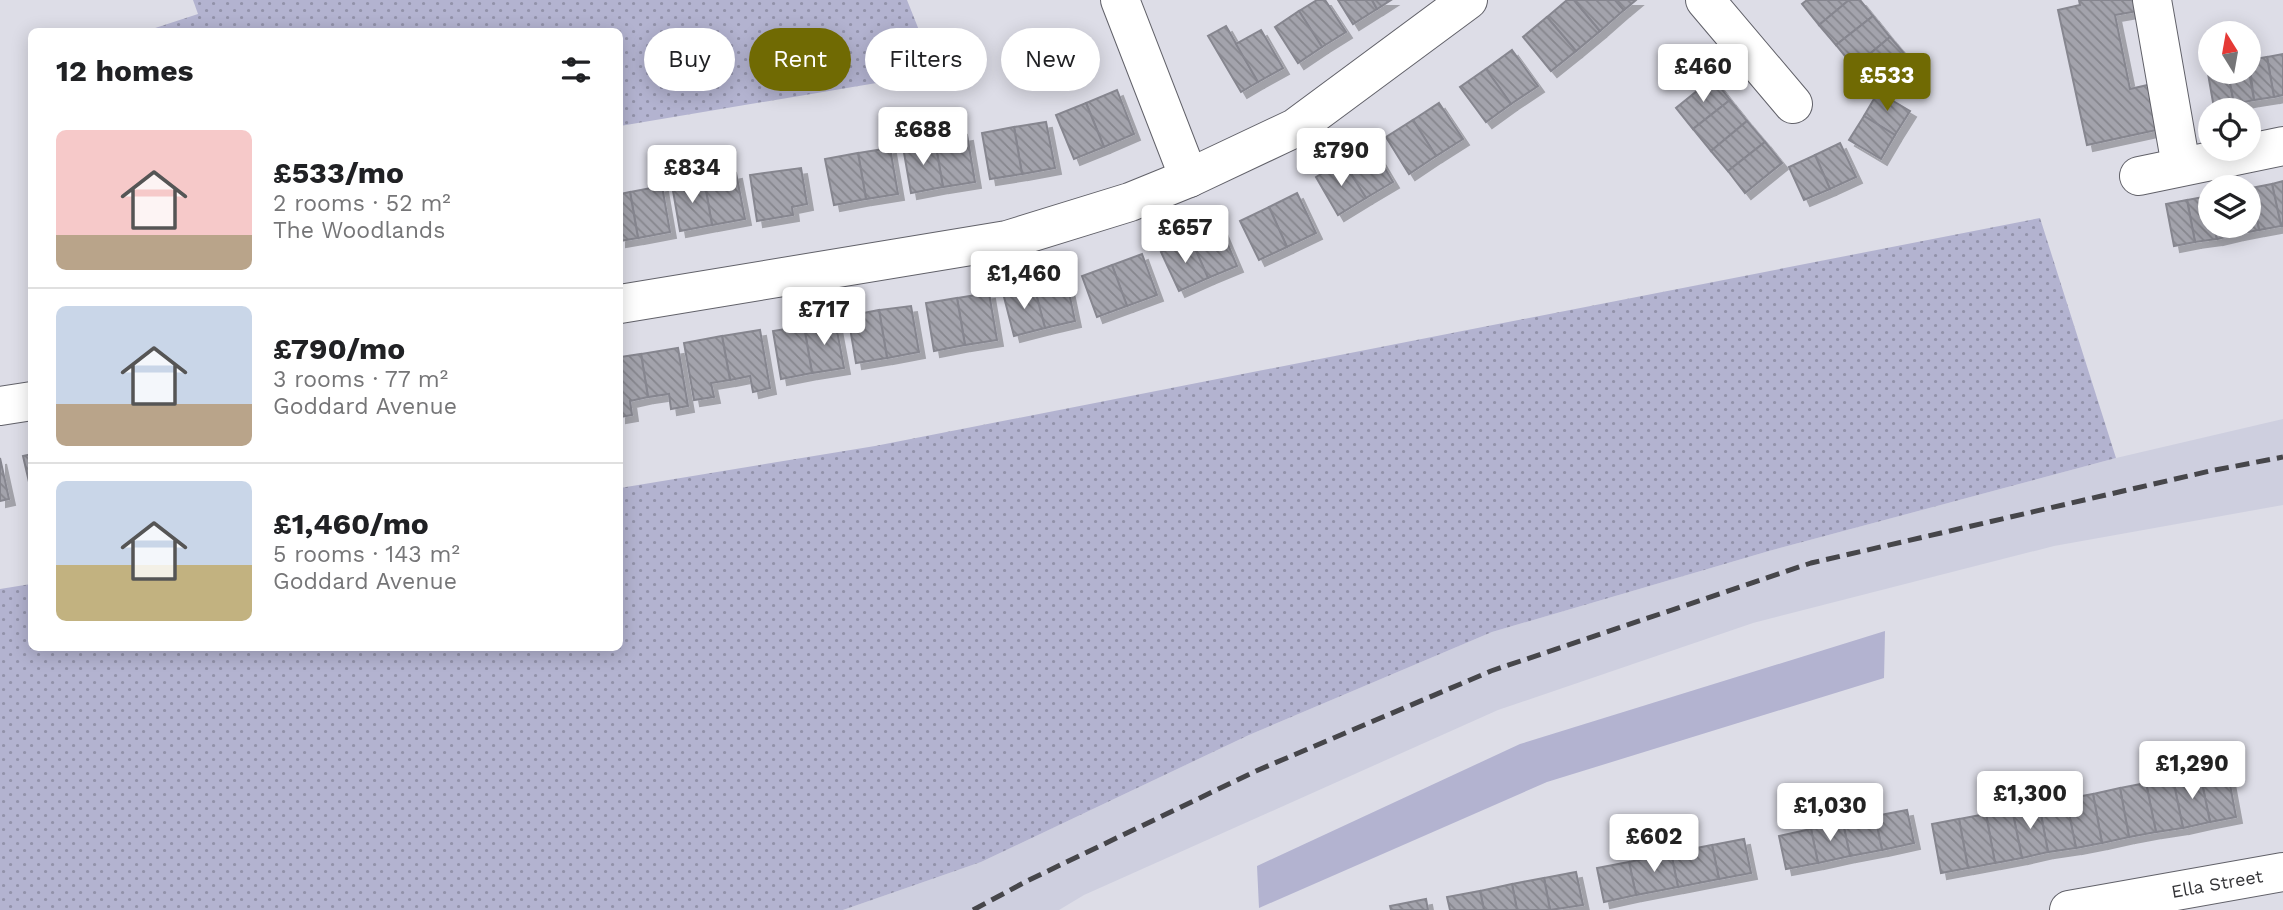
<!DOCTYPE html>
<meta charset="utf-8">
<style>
:root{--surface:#fff;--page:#f2f2f2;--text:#202124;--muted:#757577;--line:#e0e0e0;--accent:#706a03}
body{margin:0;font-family:"Work Sans",sans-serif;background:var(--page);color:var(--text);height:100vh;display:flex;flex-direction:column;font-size:26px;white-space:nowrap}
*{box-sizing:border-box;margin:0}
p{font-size:23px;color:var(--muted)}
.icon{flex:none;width:38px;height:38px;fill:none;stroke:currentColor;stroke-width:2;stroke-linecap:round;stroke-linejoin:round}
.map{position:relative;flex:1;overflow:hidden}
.sheet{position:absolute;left:28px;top:28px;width:595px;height:623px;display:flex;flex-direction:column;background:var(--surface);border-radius:10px;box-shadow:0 4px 18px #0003}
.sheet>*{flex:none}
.banner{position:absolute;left:644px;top:28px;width:665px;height:63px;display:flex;gap:14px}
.needle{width:46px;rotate:349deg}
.tools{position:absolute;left:2198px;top:21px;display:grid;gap:14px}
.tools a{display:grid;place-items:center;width:63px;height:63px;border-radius:50%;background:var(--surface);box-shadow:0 4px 18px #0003;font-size:35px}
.price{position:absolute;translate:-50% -60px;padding:0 16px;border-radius:7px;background:#fff;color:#222;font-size:23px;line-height:46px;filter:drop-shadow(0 2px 4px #0008)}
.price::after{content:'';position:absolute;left:50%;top:42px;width:21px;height:16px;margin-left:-10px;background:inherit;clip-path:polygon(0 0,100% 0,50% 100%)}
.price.selected{background:var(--accent);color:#fff}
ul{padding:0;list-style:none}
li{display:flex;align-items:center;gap:21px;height:175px;padding:0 28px}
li+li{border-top:2px solid var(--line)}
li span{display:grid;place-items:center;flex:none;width:196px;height:140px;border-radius:10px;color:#555}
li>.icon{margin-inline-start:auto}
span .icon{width:84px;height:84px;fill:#fffc;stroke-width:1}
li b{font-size:30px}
h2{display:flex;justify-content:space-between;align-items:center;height:84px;padding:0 28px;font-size:30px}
.chip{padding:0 24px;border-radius:32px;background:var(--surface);box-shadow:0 4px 18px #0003;font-size:24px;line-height:63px}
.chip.selected{background:var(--accent);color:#fff}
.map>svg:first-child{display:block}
</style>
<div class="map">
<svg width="2283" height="910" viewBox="0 0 2283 910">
<defs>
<pattern id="grass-dots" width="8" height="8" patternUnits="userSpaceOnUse" patternTransform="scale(1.75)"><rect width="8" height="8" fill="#b3b3d0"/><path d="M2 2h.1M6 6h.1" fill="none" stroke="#9292aa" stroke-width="1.8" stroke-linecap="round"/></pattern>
<pattern id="building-back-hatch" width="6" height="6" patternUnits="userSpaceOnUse" patternTransform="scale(1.75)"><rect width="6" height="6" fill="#a3a3ac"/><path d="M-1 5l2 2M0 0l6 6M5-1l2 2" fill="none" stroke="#86868d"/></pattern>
<filter id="shadow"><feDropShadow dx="6" dy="6" stdDeviation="0" flood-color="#0004"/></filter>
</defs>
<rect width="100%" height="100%" fill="#dddde7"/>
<path fill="#cecfdf" d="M2283,419V505L2054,546L1753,623L1498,710L1084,895L1059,910H843L981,862L1249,735L1492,632L1769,551L2116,458Z"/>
<g fill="url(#grass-dots)">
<path d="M193,0H907L936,73L620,126V32L146,31L198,14Z"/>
<path d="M2040,218L2116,458L1769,551L1492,632L1249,735L981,862L843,910H0V589L31,584L32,648H620V488L875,446Z"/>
</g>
<path fill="#b3b3d0" d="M1885,631L1884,678L1547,782L1259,908L1257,866L1520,744Z"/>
<g fill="url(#building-back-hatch)" stroke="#86868f" stroke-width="2" filter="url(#shadow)">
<path d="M1317,0H1325L1346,32L1322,47L1299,11Z"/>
<path d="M1338,0H1372L1377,9L1353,24Z"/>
<path d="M1372,0H1391L1377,9Z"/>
<path d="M1567,0H1574L1600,31L1576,51L1547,17Z"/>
<path d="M1574,0H1615L1624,10L1600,31Z"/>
<path d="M1615,0H1636L1624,10Z"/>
<path d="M1807,0H1849L1819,25L1802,4Z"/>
<path d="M1849,0H1860L1873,16L1836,45L1819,25Z"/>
<path d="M2079,0H2136L2138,11L2115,15L2130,89L2152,84L2161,129L2087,145L2058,10L2080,5Z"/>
<path d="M1299,11L1322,47L1298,63L1275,27Z"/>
<path d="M1873,16L1890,37L1854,67L1836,45Z"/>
<path d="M1547,17L1576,51L1551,71L1523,37Z"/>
<path d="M1226,26L1258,82L1241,92L1208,36Z"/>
<path d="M1261,30L1283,68L1258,82L1236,44Z"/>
<path d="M1890,37L1908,58L1871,88L1854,67Z"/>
<path d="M1512,50L1538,86L1511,104L1486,69Z"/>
<path d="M2283,54V95L2274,97L2267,57Z"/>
<path d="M2267,57L2274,97L2254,100L2249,60Z"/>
<path d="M2210,67V72H2228L2234,104L2214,108L2207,68Z"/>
<path d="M1486,69L1511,104L1486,122L1460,87Z"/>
<path d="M2228,72H2249L2254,100L2234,104Z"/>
<path d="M1713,78L1730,100L1693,129L1676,108Z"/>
<path d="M1117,90L1134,134L1104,147L1086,103Z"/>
<path d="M1878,92L1910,111L1895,135L1864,116Z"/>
<path d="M1730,100L1747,121L1711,151L1693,129Z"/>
<path d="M1086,103L1104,147L1074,159L1056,115Z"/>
<path d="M1439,103L1463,139L1436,156L1413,120Z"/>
<path d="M1864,116L1895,135L1881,159L1849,140Z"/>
<path d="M1413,120L1436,156L1409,174L1386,137Z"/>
<path d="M1747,121L1765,142L1728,171L1711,151Z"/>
<path d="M1046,122L1055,168L1022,174L1014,127Z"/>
<path d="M1014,127L1022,174L990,179L982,133Z"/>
<path d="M967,135L975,182L943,187L935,141Z"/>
<path d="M935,141L943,187L911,193L903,147Z"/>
<path d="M1765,142L1782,163L1745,193L1728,171Z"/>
<path d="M1840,143L1856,177L1830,189L1815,155Z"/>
<path d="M1371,145L1393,182L1366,198L1343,161Z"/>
<path d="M890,148L898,194L866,199L858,153Z"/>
<path d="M858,153L866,199L834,205L825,159Z"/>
<path d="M1815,155L1830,189L1804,200L1789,167Z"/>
<path d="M1343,161L1366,198L1338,215L1316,177Z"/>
<path d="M801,168L807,204L792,207L793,215L757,221L750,175Z"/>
<path d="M736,173L745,219L712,225L704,179Z"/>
<path d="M704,179L712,225L680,231L672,185Z"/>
<path d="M2283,181V226H2281L2272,184Z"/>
<path d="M2272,184L2281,226L2259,230L2251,188Z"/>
<path d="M662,186L670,232L638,238L630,192Z"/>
<path d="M2249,188H2251L2259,230L2238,234L2236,226H2249Z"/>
<path d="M630,192L638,238L620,241V194Z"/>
<path d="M1297,193L1316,233L1287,247L1269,207Z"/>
<path d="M2209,196L2210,226H2214L2217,239L2195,242L2187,200Z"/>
<path d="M2187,200L2195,242L2174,246L2166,204Z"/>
<path d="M1269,207L1287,247L1259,260L1240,221Z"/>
<path d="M1220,226L1237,266L1208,278L1191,239Z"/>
<path d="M2214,226H2236L2238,234L2217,239Z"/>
<path d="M1191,239L1208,278L1179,291L1161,252Z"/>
<path d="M1142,254L1157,295L1127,306L1112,265Z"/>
<path d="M1112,265L1127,306L1097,317L1082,276Z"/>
<path d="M1066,278L1075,321L1045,328L1034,286Z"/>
<path d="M1034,286L1045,328L1014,336L1003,293Z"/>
<path d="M989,293L997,340L965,345L957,298Z"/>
<path d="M957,298L965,345L934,351L926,303Z"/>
<path d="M911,306L919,352L887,358L879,310Z"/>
<path d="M879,310L887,358L856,363L848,316Z"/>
<path d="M835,320L844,368L812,373L804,326Z"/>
<path d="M804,326L812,373L781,379L773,331Z"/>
<path d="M760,330L770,388L753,392L750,376L730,380L722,336Z"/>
<path d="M722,336L730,380L711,383L714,397L694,400L684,343Z"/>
<path d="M678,348L688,406L671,409L669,394L648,397L641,354Z"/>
<path d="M641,354L648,397L630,401L632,415L620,417V357Z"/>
<path d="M32,454V495L23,456Z"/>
<path d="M0,458L9,499L0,501Z"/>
<path d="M2227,768L2236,817L2210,822L2200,773Z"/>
<path d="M2200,773L2210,822L2183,828L2173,779Z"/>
<path d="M2173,779L2183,828L2156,832L2146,783Z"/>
<path d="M2146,783L2156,832L2129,837L2120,788Z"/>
<path d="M2120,788L2129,837L2102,843L2093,794Z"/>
<path d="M2093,794L2102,843L2076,848L2066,799Z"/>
<path d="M2066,799L2076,848L2048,852L2039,804Z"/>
<path d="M2039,804L2048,852L2022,858L2012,809Z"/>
<path d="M2012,809L2022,858L1995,863L1986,814Z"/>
<path d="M1907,810L1914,843L1882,850L1875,816Z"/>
<path d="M1986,814L1995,863L1968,868L1959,819Z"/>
<path d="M1875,816L1882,850L1850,856L1843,823Z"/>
<path d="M1959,819L1968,868L1941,873L1932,824Z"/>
<path d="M1843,823L1850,856L1818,863L1811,829Z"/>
<path d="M1811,829L1818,863L1786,869L1779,836Z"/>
<path d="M1744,839L1751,873L1719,879L1712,845Z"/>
<path d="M1712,845L1719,879L1678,887L1671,853Z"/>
<path d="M1671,853L1678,887L1636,895L1629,862Z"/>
<path d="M1629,862L1636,895L1604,902L1597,868Z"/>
<path d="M1576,872L1583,905L1550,910L1544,878Z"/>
<path d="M1544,878L1550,910H1517L1512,884Z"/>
<path d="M1512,884L1517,910H1484L1480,891Z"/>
<path d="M1480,891L1484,910H1450L1447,897Z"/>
<path d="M1426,899L1428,910H1391L1390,906Z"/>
</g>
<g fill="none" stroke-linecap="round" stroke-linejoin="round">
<g stroke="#616169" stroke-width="40">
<g id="street">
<path d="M1120,0L1189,178"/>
<path d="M1705,0L1793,104"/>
<path d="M2152,0L2181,166"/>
<path d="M2139,176L2283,146"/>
<path d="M620,304L1007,240L1130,202L1189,178L1295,128L1468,0"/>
<path d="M0,406L32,401"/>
<path d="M2069,910L2283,872"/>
</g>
</g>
<use href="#street" stroke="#fff" stroke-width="38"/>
<path stroke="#46464a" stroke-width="5" stroke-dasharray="14 7" stroke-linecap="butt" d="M973,910L1027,881L1256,771L1491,671L1811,563L2210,471L2283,457"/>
</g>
<g text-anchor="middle" stroke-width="5" stroke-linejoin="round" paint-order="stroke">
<g font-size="18" fill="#343437" stroke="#fff">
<text transform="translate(2217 884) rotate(-10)" y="6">Ella Street</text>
</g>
</g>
</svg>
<div class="tools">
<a><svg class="needle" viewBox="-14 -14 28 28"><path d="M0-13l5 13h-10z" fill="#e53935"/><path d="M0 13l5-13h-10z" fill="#757577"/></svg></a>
<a><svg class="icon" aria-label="locate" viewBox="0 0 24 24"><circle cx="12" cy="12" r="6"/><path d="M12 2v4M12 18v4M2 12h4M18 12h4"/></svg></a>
<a><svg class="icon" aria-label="layers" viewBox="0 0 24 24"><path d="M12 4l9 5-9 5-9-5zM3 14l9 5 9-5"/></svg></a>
</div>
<b class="price" style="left:1703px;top:104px">£460</b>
<b class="price selected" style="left:1887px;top:113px">£533</b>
<b class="price" style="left:923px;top:167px">£688</b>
<b class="price" style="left:1341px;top:188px">£790</b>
<b class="price" style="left:692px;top:205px">£834</b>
<b class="price" style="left:1185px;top:265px">£657</b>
<b class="price" style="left:1024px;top:311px">£1,460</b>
<b class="price" style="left:824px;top:347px">£717</b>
<b class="price" style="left:2192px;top:801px">£1,290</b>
<b class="price" style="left:2030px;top:831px">£1,300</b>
<b class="price" style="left:1830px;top:843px">£1,030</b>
<b class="price" style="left:1654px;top:874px">£602</b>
<div class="banner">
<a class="chip">Buy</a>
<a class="chip selected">Rent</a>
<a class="chip">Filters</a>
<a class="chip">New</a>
</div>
<section class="sheet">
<h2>12 homes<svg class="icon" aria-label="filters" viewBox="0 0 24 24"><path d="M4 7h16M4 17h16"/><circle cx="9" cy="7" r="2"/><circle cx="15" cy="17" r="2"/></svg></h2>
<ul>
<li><span style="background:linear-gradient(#f6c9c9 75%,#b9a48a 0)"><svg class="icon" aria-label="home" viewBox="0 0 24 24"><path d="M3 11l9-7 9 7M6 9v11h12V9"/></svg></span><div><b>£533/mo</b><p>2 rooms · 52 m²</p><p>The Woodlands</p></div></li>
<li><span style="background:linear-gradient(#c9d6e8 70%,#b9a48a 0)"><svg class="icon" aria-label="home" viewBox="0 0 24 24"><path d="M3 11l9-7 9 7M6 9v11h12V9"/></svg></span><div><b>£790/mo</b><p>3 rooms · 77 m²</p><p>Goddard Avenue</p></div></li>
<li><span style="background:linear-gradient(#c9d6e8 60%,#c2b280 0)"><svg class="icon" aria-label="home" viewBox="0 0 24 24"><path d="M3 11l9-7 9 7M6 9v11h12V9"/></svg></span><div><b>£1,460/mo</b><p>5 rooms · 143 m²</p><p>Goddard Avenue</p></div></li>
</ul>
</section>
</div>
